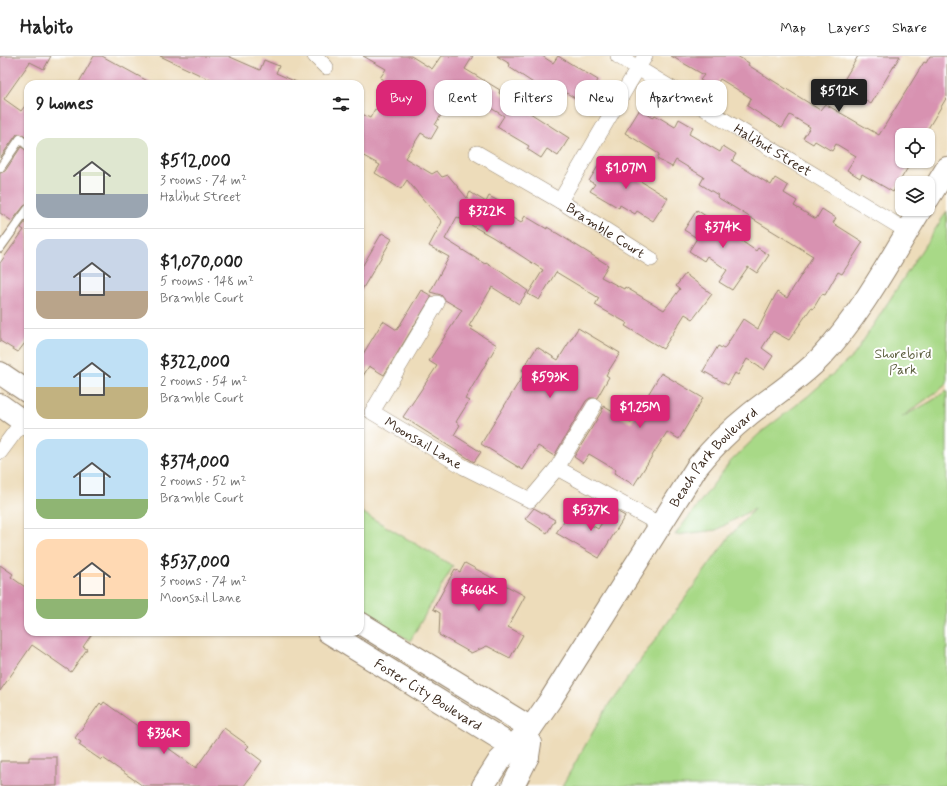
<!DOCTYPE html>
<meta charset="utf-8">
<style>
:root{--surface:#fff;--page:#f2f2f2;--text:#222;--muted:#767676;--line:#e0e0e0;--accent:#db2777}
body{margin:0;font-family:Mynerve,sans-serif;background:var(--page);color:var(--text);height:100vh;display:flex;flex-direction:column;font-size:15px;white-space:nowrap}
*{box-sizing:border-box;margin:0}
p{font-size:13px;color:var(--muted)}
.icon{flex:none;width:22px;height:22px;fill:none;stroke:currentColor;stroke-width:2;stroke-linecap:round;stroke-linejoin:round}
.map{position:relative;flex:1;overflow:hidden}
.sheet{position:absolute;left:24px;top:24px;width:340px;height:556px;display:flex;flex-direction:column;background:var(--surface);border-radius:12px;box-shadow:0 1px 3px #0004}
.sheet>*{flex:none}
.top-card{position:absolute;left:376px;top:24px;width:380px;height:36px;display:flex;gap:8px}
.controls{position:absolute;left:895px;top:72px;display:grid;gap:8px}
.controls a{display:grid;place-items:center;width:40px;height:40px;border-radius:8px;background:var(--surface);box-shadow:0 1px 3px #0004;font-size:20px}
.price{position:absolute;translate:-50% -34px;padding:0 9px;border-radius:4px;background:var(--accent);color:#fff;font-size:13px;line-height:26px;filter:drop-shadow(0 1px 2px #0008)}
.price::after{content:'';position:absolute;left:50%;top:24px;width:12px;height:9px;margin-left:-6px;background:inherit;clip-path:polygon(0 0,100% 0,50% 100%)}
.price.selected{background:#222;color:#fff}
ul{padding:0;list-style:none}
li{display:flex;align-items:center;gap:12px;height:100px;padding:0 12px}
li+li{border-top:1px solid var(--line)}
li span{display:grid;place-items:center;flex:none;width:112px;height:80px;border-radius:12px;color:#555}
li>.icon{margin-inline-start:auto}
span .icon{width:48px;height:48px;fill:#fffc;stroke-width:1}
li b{font-size:17px}
h2{display:flex;justify-content:space-between;align-items:center;height:48px;padding:0 12px;font-size:17px}
.chip{padding:0 14px;border-radius:12px;background:var(--surface);box-shadow:0 1px 3px #0004;font-size:14px;line-height:36px}
.chip.selected{background:var(--accent);color:#fff}
header{display:flex;align-items:center;gap:24px;box-sizing:border-box;height:56px;padding:0 20px;background:var(--surface);border-bottom:1px solid var(--line)}
header strong{font-size:19px}
nav{display:flex;gap:22px;margin-inline-start:auto;font-size:14px}
.map>svg:first-child{display:block}
</style>
<header>
<strong>Habito</strong>
<nav><a>Map</a><a>Layers</a><a>Share</a></nav>
</header>
<div class="map">
<svg width="947" height="730" viewBox="0 0 947 730">
<rect width="100%" height="100%" fill="#fff"/>
<filter id="ink" filterUnits="userSpaceOnUse"><feTurbulence type="fractalNoise" baseFrequency=".025" numOctaves="2"/><feDisplacementMap in="SourceGraphic" scale="8" xChannelSelector="R" yChannelSelector="G"/><feConvolveMatrix kernelMatrix="1 2 1 2 8 2 1 2 1" color-interpolation-filters="sRGB"/></filter>
<filter id="wash" filterUnits="userSpaceOnUse"><feTurbulence type="fractalNoise" baseFrequency=".012" numOctaves="4" result="noise"/><feDisplacementMap in="SourceGraphic" scale="16" xChannelSelector="R" yChannelSelector="G"/><feGaussianBlur stdDeviation="0.9" result="paint"/><feColorMatrix in="noise" values="0 0 0 0 0 0 0 0 0 0 0 0 0 0 0 0 0 1.4 0 .05"/><feComposite in="paint" operator="in"/></filter>
<g filter="url(#wash)">
<rect width="100%" height="100%" fill="#eddcba"/>
<g fill="#a8d987" stroke="#728252">
<path d="M947,155V328L902,361L930,346L947,335V730H562L609,648L729,481L755,452L716,474L675,479L731,405L759,378L808,340L854,299Z"/>
<path d="M360,455L453,510L410,585L360,553Z"/>
</g>
<g id="blocks">
<g fill="#d892b1">
<path d="M0,0H51L44,13L30,6L4,43L21,55L28,46V83L21,78H17L0,102Z"/>
<path d="M94,0H102L153,28H78Z"/>
<path d="M160,0H228L260,14L264,4L279,10L276,17L301,28H219Z"/>
<path d="M363,0H411L432,13L441,0H473L465,13L500,34L499,37L569,82L558,100L547,93L541,102L527,93L529,90L497,71L504,60L479,45L473,54L452,41L435,69L438,71L431,83L421,77L405,102L432,118L437,115L442,121L448,119L467,142L470,136L486,146L489,140L502,147L498,153L521,167L525,160L547,173V171L608,209L601,221L624,233L625,231L664,254L680,233L676,230L685,218L712,238L693,263L685,258L663,293L625,270L627,267L595,249L599,242L556,216L539,244L528,238L543,214L494,182L457,161L445,183L485,208L486,207L500,215L528,235L519,248L492,231L469,270L472,271L471,273L497,289L465,343L469,345L456,366L460,369L454,379L481,396L474,406L403,361L437,310L429,305L462,254L445,244L441,239L430,236L449,201L429,190L442,166L407,124L401,133L375,117L380,109L360,98V57L370,62L375,53L377,54L392,29L380,22L386,13Z"/>
<path d="M497,0H542L553,7L558,0L598,24L585,48L558,32L553,40L509,11L510,8Z"/>
<path d="M671,0H737L749,7L748,9L820,54L825,48L879,79L924,6L926,7L930,0H947V41L924,79H902V105H912L893,136L862,118L860,122L847,114L856,100L836,88L832,95L815,85L813,88L803,82L810,71L790,59L782,72L747,50L751,42L720,23L714,33L700,24L704,19Z"/>
<path d="M858,0H900L871,48L852,37L855,31L844,24Z"/>
<path d="M640,53L653,62L655,59L675,71L679,63L693,71L689,78L720,96L723,90L736,98L732,105L771,129L775,122L788,130L784,137L797,145L794,150L816,163L822,153L836,162L833,167L863,186L842,218L838,216L825,239L822,238L813,253L811,252L789,284L773,275L762,292L773,300L764,314L747,303L738,319L735,317L728,329L703,315L718,290L724,293L743,263L758,273L777,236L787,242L813,200L717,141L718,139L700,128L704,121L676,104L672,111L657,103L659,98L625,77Z"/>
<path d="M21,91L28,95V148L24,150L12,165L0,157V117L5,115Z"/>
<path d="M603,102L608,106L610,102L636,117L634,121L668,142L653,165L637,155L635,158L620,149L619,152L590,135L595,128L589,125Z"/>
<path d="M697,154L756,195L758,192L769,199L757,217L748,211L732,234L719,226L727,214L707,200L704,205L689,195L697,182L684,174Z"/>
<path d="M28,162V283L18,296L0,285V207L24,174L21,172Z"/>
<path d="M382,177L392,183L360,237V214Z"/>
<path d="M421,234L432,240L384,319L369,310L360,325V303L383,265L397,274Z"/>
<path d="M578,272L620,297L606,319L609,321L597,342H590L586,345L554,400L538,390L523,414L481,388L525,316L522,314L537,291L558,304Z"/>
<path d="M661,317L703,342L679,383L667,376L634,429L614,417L616,414L589,398L583,407L574,401L602,355L603,350L631,367Z"/>
<path d="M534,452L555,464L547,477L525,463Z"/>
<path d="M611,452L625,460L599,502L556,477L570,456L598,473Z"/>
<path d="M465,507L525,540L508,571L523,579L510,602L487,590L471,597L439,579L440,557L433,553L455,513L460,516Z"/>
<path d="M0,509L13,518L11,521L28,533V576H93L83,591L87,593L71,616L32,589L0,635Z"/>
<path d="M104,646L196,712L224,672L249,690L246,693L262,705L244,730H143L103,702L101,704L79,689L81,686L75,682L100,647L102,649Z"/>
<path d="M29,701H57V730H0V705H29Z"/>
</g>
</g>
</g>
<g filter="url(#ink)">
<use href="#blocks" fill-opacity="0" stroke="#94836c" stroke-width="1"/>
<g fill="none" stroke-linecap="round" stroke-linejoin="round">
<g stroke="#94836c" stroke-width="10">
<g id="service">
<path d="M0,112L20,83L28,90"/>
<path d="M0,192L28,153"/>
</g>
</g>
<g stroke="#94836c" stroke-width="16">
<g id="minor">
<path d="M315,0L326,11"/>
<path id="s1" d="M618,0L907,175"/>
<path id="s2" d="M477,97L560,145L651,203"/>
<path d="M560,145L645,0"/>
<path id="s3" d="M437,247L372,356L464,411L530,444L557,412L594,350"/>
<path d="M0,396L23,365"/>
<path d="M557,412L659,468"/>
</g>
</g>
<g stroke="#94836c" stroke-width="24">
<g id="secondary">
<path d="M928,143L947,112"/>
<path d="M0,317L28,336"/>
<path d="M0,349L28,369"/>
<path d="M360,567L531,672"/>
<path id="s4" d="M328,576L528,700"/>
<path id="s5" d="M483,730L499,705L531,672L551,643L697,411C713,391 730,374 750,358C774,339 800,323 821,301C862,257 890,203 921,153"/>
<path d="M513,730L528,700L530,687"/>
</g>
</g>
<use href="#service" stroke="#fff" stroke-width="8"/>
<use href="#minor" stroke="#fff" stroke-width="15"/>
<use href="#secondary" stroke="#fff" stroke-width="22"/>
</g>
</g>
<g text-anchor="middle" stroke-width="4" stroke-linejoin="round" paint-order="stroke">
<g font-size="14" fill="#3b2a1e" stroke="#fff">
<text dy="5" stroke="none"><textPath href="#s1" startOffset="181">Halibut Street</textPath></text>
<text dy="5" stroke="none"><textPath href="#s2" startOffset="150">Bramble Court</textPath></text>
<text dy="5" stroke="none"><textPath href="#s3" startOffset="187">Moonsail Lane</textPath></text>
<text dy="5" stroke="none"><textPath href="#s5" startOffset="403">Beach Park Boulevard</textPath></text>
<text dy="5" stroke="none"><textPath href="#s4" startOffset="118">Foster City Boulevard</textPath></text>
</g>
<g font-size="14" fill="#5c5f3e" stroke="#fff">
<text x="903" y="302">Shorebird<tspan x="903" dy="16">Park</tspan></text>
</g>
</g>
</svg>
<div class="controls">
<a><svg class="icon" aria-label="locate" viewBox="0 0 24 24"><circle cx="12" cy="12" r="6"/><path d="M12 2v4M12 18v4M2 12h4M18 12h4"/></svg></a>
<a><svg class="icon" aria-label="layers" viewBox="0 0 24 24"><path d="M12 4l9 5-9 5-9-5zM3 14l9 5 9-5"/></svg></a>
</div>
<b class="price selected" style="left:839px;top:57px">$512K</b>
<b class="price" style="left:626px;top:134px">$1.07M</b>
<b class="price" style="left:487px;top:177px">$322K</b>
<b class="price" style="left:723px;top:193px">$374K</b>
<b class="price" style="left:550px;top:343px">$593K</b>
<b class="price" style="left:640px;top:373px">$1.25M</b>
<b class="price" style="left:591px;top:476px">$537K</b>
<b class="price" style="left:479px;top:556px">$666K</b>
<b class="price" style="left:164px;top:699px">$336K</b>
<div class="top-card">
<a class="chip selected">Buy</a>
<a class="chip">Rent</a>
<a class="chip">Filters</a>
<a class="chip">New</a>
<a class="chip">Apartment</a>
</div>
<section class="sheet">
<h2>9 homes<svg class="icon" aria-label="filters" viewBox="0 0 24 24"><path d="M4 7h16M4 17h16"/><circle cx="9" cy="7" r="2"/><circle cx="15" cy="17" r="2"/></svg></h2>
<ul>
<li><span style="background:linear-gradient(#dfe7d0 70%,#9aa5b1 0)"><svg class="icon" aria-label="home" viewBox="0 0 24 24"><path d="M3 11l9-7 9 7M6 9v11h12V9"/></svg></span><div><b>$512,000</b><p>3 rooms · 74 m²</p><p>Halibut Street</p></div></li>
<li><span style="background:linear-gradient(#c9d6e8 65%,#b9a48a 0)"><svg class="icon" aria-label="home" viewBox="0 0 24 24"><path d="M3 11l9-7 9 7M6 9v11h12V9"/></svg></span><div><b>$1,070,000</b><p>5 rooms · 148 m²</p><p>Bramble Court</p></div></li>
<li><span style="background:linear-gradient(#bfe0f5 60%,#c2b280 0)"><svg class="icon" aria-label="home" viewBox="0 0 24 24"><path d="M3 11l9-7 9 7M6 9v11h12V9"/></svg></span><div><b>$322,000</b><p>2 rooms · 54 m²</p><p>Bramble Court</p></div></li>
<li><span style="background:linear-gradient(#bfe0f5 75%,#8fb573 0)"><svg class="icon" aria-label="home" viewBox="0 0 24 24"><path d="M3 11l9-7 9 7M6 9v11h12V9"/></svg></span><div><b>$374,000</b><p>2 rooms · 52 m²</p><p>Bramble Court</p></div></li>
<li><span style="background:linear-gradient(#ffd9b3 75%,#8fb573 0)"><svg class="icon" aria-label="home" viewBox="0 0 24 24"><path d="M3 11l9-7 9 7M6 9v11h12V9"/></svg></span><div><b>$537,000</b><p>3 rooms · 74 m²</p><p>Moonsail Lane</p></div></li>
</ul>
</section>
</div>
